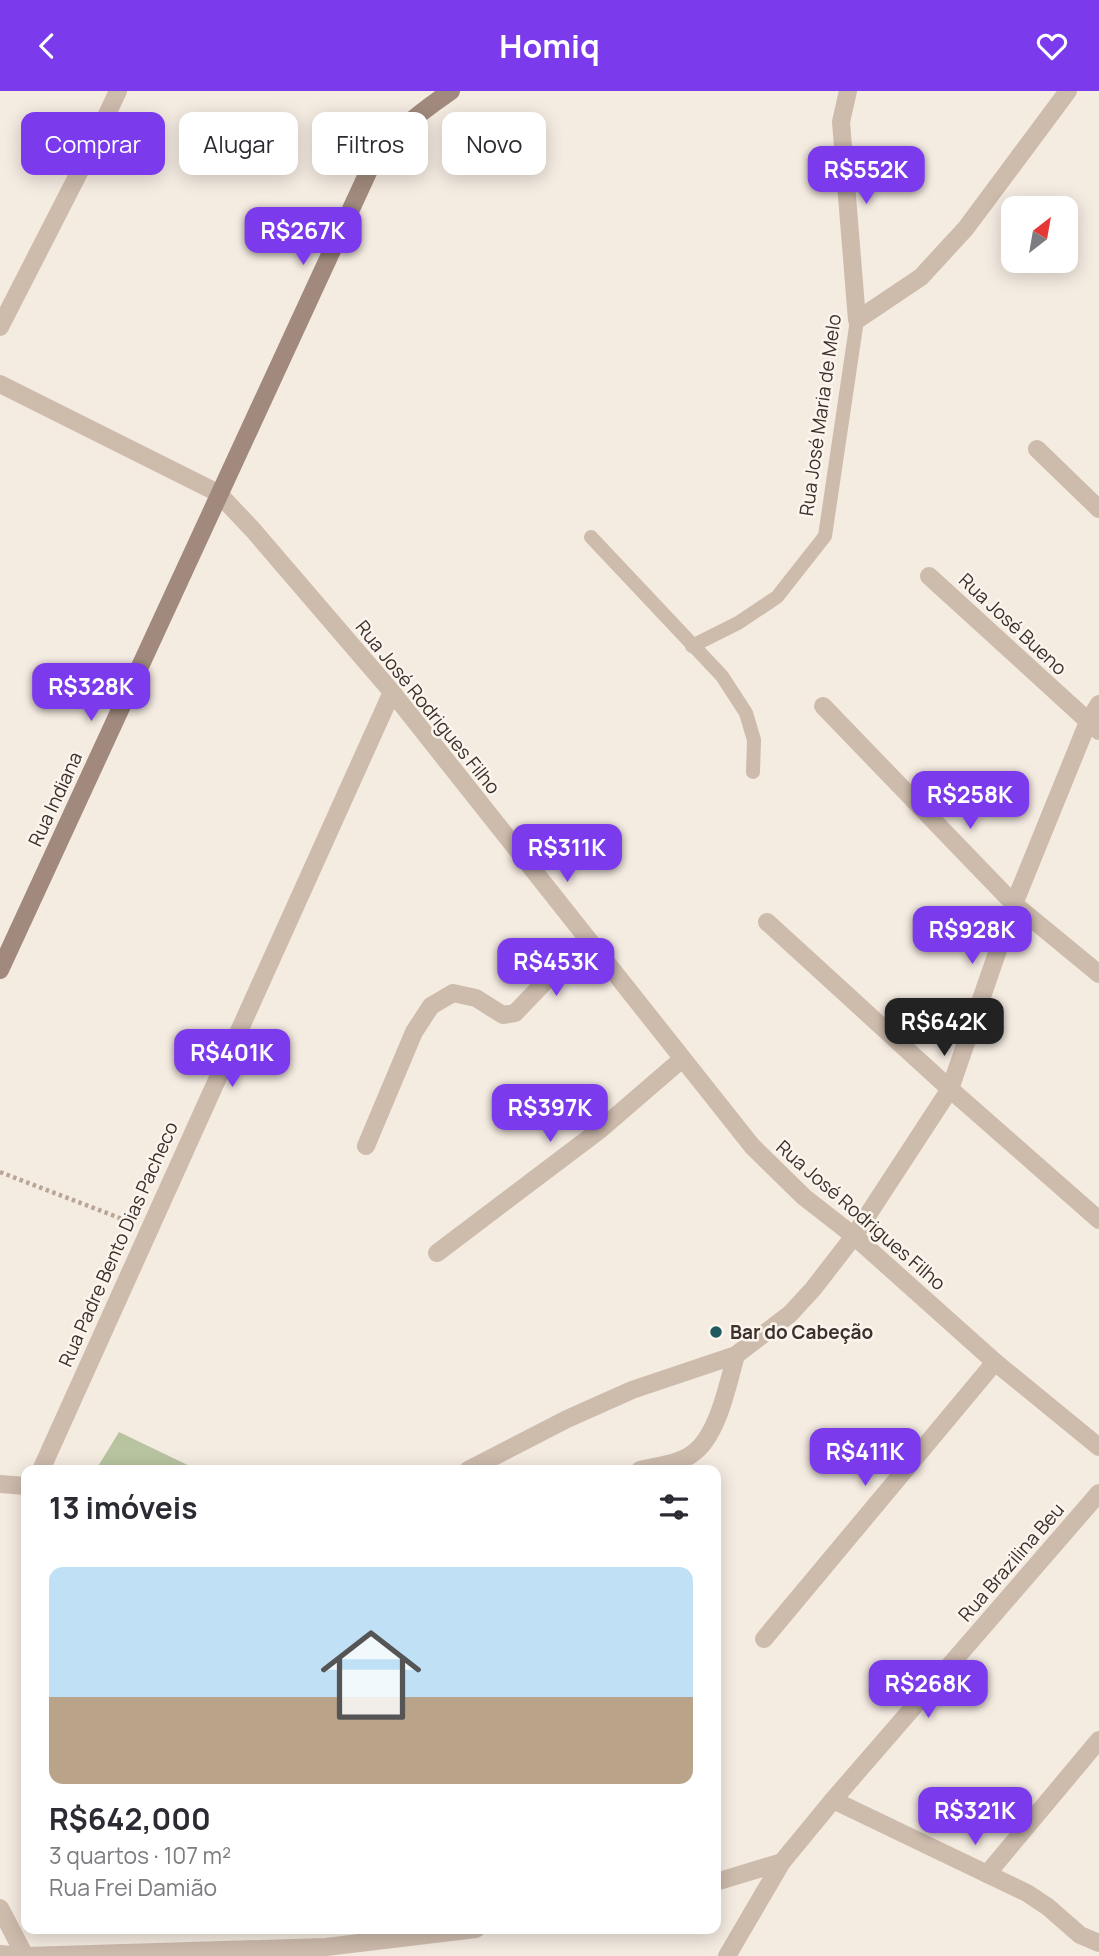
<!DOCTYPE html>
<html lang="pt">
<meta charset="utf-8">
<style>
:root{--surface:#fff;--page:#f7f7f7;--text:#2b2b33;--muted:#7c7c81;--line:#e1e1e2;--accent:#7c3aed}
body{margin:0;font-family:Manrope,sans-serif;background:var(--page);color:var(--text);height:100vh;display:flex;flex-direction:column;font-size:26px;white-space:nowrap}
*{box-sizing:border-box;margin:0}
p{font-size:23px;color:var(--muted)}
.icon{flex:none;width:38px;height:38px;fill:none;stroke:currentColor;stroke-width:2;stroke-linecap:round;stroke-linejoin:round}
.map{position:relative;flex:1;overflow:hidden}
.sheet{position:absolute;left:21px;top:1374px;width:700px;height:469px;display:flex;flex-direction:column;background:var(--surface);border-radius:14px;box-shadow:0 4px 18px #0003}
.sheet>*{flex:none}
.guide{position:absolute;left:21px;top:21px;width:700px;height:63px;display:flex;gap:14px}
.needle{width:46px;rotate:31deg}
.fabs{position:absolute;left:1001px;top:105px;display:grid;gap:14px}
.fabs a{display:grid;place-items:center;width:77px;height:77px;border-radius:14px;background:var(--surface);box-shadow:0 4px 18px #0003;font-size:35px}
.price{position:absolute;translate:-50% -60px;padding:0 16px;border-radius:14px;background:var(--accent);color:#fff;font-size:23px;line-height:46px;filter:drop-shadow(0 2px 4px #0008)}
.price::after{content:'';position:absolute;left:50%;top:42px;width:21px;height:16px;margin-left:-10px;background:inherit;clip-path:polygon(0 0,100% 0,50% 100%)}
.price.on{background:#222;color:#fff}
ul{padding:0;list-style:none}
li{display:grid;align-content:center;gap:14px;height:371px;padding:0 28px}
li+li{border-top:2px solid var(--line)}
li span{display:grid;place-items:center;height:217px;border-radius:14px;color:#555}
li>.icon{margin-inline-start:auto}
span .icon{width:126px;height:126px;fill:#fffc;stroke-width:1}
li b{font-size:30px}
h2{display:flex;justify-content:space-between;align-items:center;height:84px;padding:0 28px;font-size:30px}
.chip{padding:0 24px;border-radius:14px;background:var(--surface);box-shadow:0 4px 18px #0003;font-size:24px;line-height:63px}
.chip.on{background:var(--accent);color:#fff}
header{display:flex;justify-content:space-between;align-items:center;height:91px;padding:0 28px;background:var(--accent);color:#fff;font-size:32px;font-weight:700}
.map>svg:first-child{display:block}
</style>
<header><svg class="icon" aria-label="back" viewBox="0 0 24 24"><path d="M15 5l-7 7 7 7"/></svg>Homiq<svg class="icon" aria-label="heart" viewBox="0 0 24 24"><path d="M12 20l-8-8c-3-5 5-10 8-4 3-6 11-1 8 4z"/></svg></header>
<div class="map">
<svg width="1099" height="1865" viewBox="0 0 1099 1865">
<rect width="100%" height="100%" fill="#f4ebe1"/>
<path fill="#b8c4a0" d="M119,1341L198,1379H101L97,1377Z"/>
<g fill="none" stroke-linecap="round" stroke-linejoin="round">
<path stroke="#b9a596" stroke-width="4.5" stroke-dasharray="3.5 3.5" stroke-linecap="butt" d="M0,1081L130,1131"/>
<g stroke="#cdbbac" stroke-width="14">
<path d="M591,446L722,585L746,622L754,649L753,681"/>
<path d="M692,555L738,532L777,506L825,445L857,229"/>
</g>
<g stroke="#cdbbac" stroke-width="18">
<path d="M848,0L841,31L857,229L921,186L966,137L1068,0"/>
<path d="M0,236L87,66L118,0"/>
<path d="M0,293L218,402L253,439L392,601L752,1055L804,1106L854,1145L995,1271L1099,1356"/>
<path d="M1037,358L1099,418"/>
<path d="M929,485L1099,640"/>
<path d="M823,615L1014,813L1099,883"/>
<path d="M767,831L950,998L1099,1129"/>
<path d="M366,1055L414,941L431,915L453,902L476,907L503,924L515,922L586,848"/>
<path d="M437,1162L601,1038L681,969"/>
<path d="M41,1379L392,601"/>
<path d="M468,1379L567,1328L632,1299L736,1264L790,1223L813,1198L854,1145L950,998L1014,813L1088,631L1099,613"/>
<path d="M640,1379C656,1375 679,1373 692,1363C718,1346 728,1292 736,1264"/>
<path d="M0,1393L26,1395"/>
<path d="M764,1548L995,1271"/>
<path d="M833,1709L1027,1802L1048,1816L1080,1844L1099,1852"/>
<path d="M987,1783L1099,1649"/>
<path d="M716,1791L782,1771L833,1709L1099,1402"/>
<path d="M0,1817L25,1865"/>
<path d="M0,1863L25,1865L326,1856L476,1838"/>
<path d="M727,1865L782,1771"/>
</g>
<path stroke="#a18a7d" stroke-width="18" d="M0,879L370,77C390,44 419,22 451,0"/>
</g>
<circle fill="#1f5a5e" stroke="#fbf5ee" stroke-width="2.5" cx="716" cy="1241" r="7"/>
<g text-anchor="middle" stroke-width="5" stroke-linejoin="round" paint-order="stroke">
<g font-size="19" fill="#3b302b" stroke="#fbf5ee">
<text transform="translate(820 324) rotate(-82)" y="7">Rua José Maria de Melo</text>
<text transform="translate(1013 533) rotate(43)" y="7">Rua José Bueno</text>
<text transform="translate(428 616) rotate(51)" y="7">Rua José Rodrigues Filho</text>
<text transform="translate(55 708) rotate(-65)" y="7">Rua Indiana</text>
<text transform="translate(861 1124) rotate(41)" y="7">Rua José Rodrigues Filho</text>
<text transform="translate(118 1153) rotate(-66)" y="7">Rua Padre Bento Dias Pacheco</text>
<text transform="translate(1011 1471) rotate(-49)" y="7">Rua Brazilina Beu</text>
</g>
<g font-size="19" font-weight="bold" fill="#3b302b" stroke="#fbf5ee" text-anchor="start">
<text x="730" y="1248">Bar do Cabeção</text>
</g>
</g>
</svg>
<div class="fabs">
<a><svg class="needle" viewBox="-14 -14 28 28"><path d="M0-13l5 13h-10z" fill="#e53935"/><path d="M0 13l5-13h-10z" fill="#7c7c81"/></svg></a>
</div>
<b class="price" style="left:866px;top:115px">R$552K</b>
<b class="price" style="left:303px;top:176px">R$267K</b>
<b class="price" style="left:91px;top:632px">R$328K</b>
<b class="price" style="left:970px;top:740px">R$258K</b>
<b class="price" style="left:567px;top:793px">R$311K</b>
<b class="price" style="left:972px;top:875px">R$928K</b>
<b class="price" style="left:556px;top:907px">R$453K</b>
<b class="price on" style="left:944px;top:967px">R$642K</b>
<b class="price" style="left:232px;top:998px">R$401K</b>
<b class="price" style="left:550px;top:1053px">R$397K</b>
<b class="price" style="left:865px;top:1397px">R$411K</b>
<b class="price" style="left:928px;top:1629px">R$268K</b>
<b class="price" style="left:975px;top:1756px">R$321K</b>
<div class="guide">
<a class="chip on">Comprar</a>
<a class="chip">Alugar</a>
<a class="chip">Filtros</a>
<a class="chip">Novo</a>
</div>
<section class="sheet">
<h2>13 imóveis<svg class="icon" aria-label="filters" viewBox="0 0 24 24"><path d="M4 7h16M4 17h16"/><circle cx="9" cy="7" r="2"/><circle cx="15" cy="17" r="2"/></svg></h2>
<ul>
<li><span style="background:linear-gradient(#bfe0f5 60%,#b9a48a 0)"><svg class="icon" aria-label="home" viewBox="0 0 24 24"><path d="M3 11l9-7 9 7M6 9v11h12V9"/></svg></span><div><b>R$642,000</b><p>3 quartos · 107 m²</p><p>Rua Frei Damião</p></div></li>
</ul>
</section>
</div>
